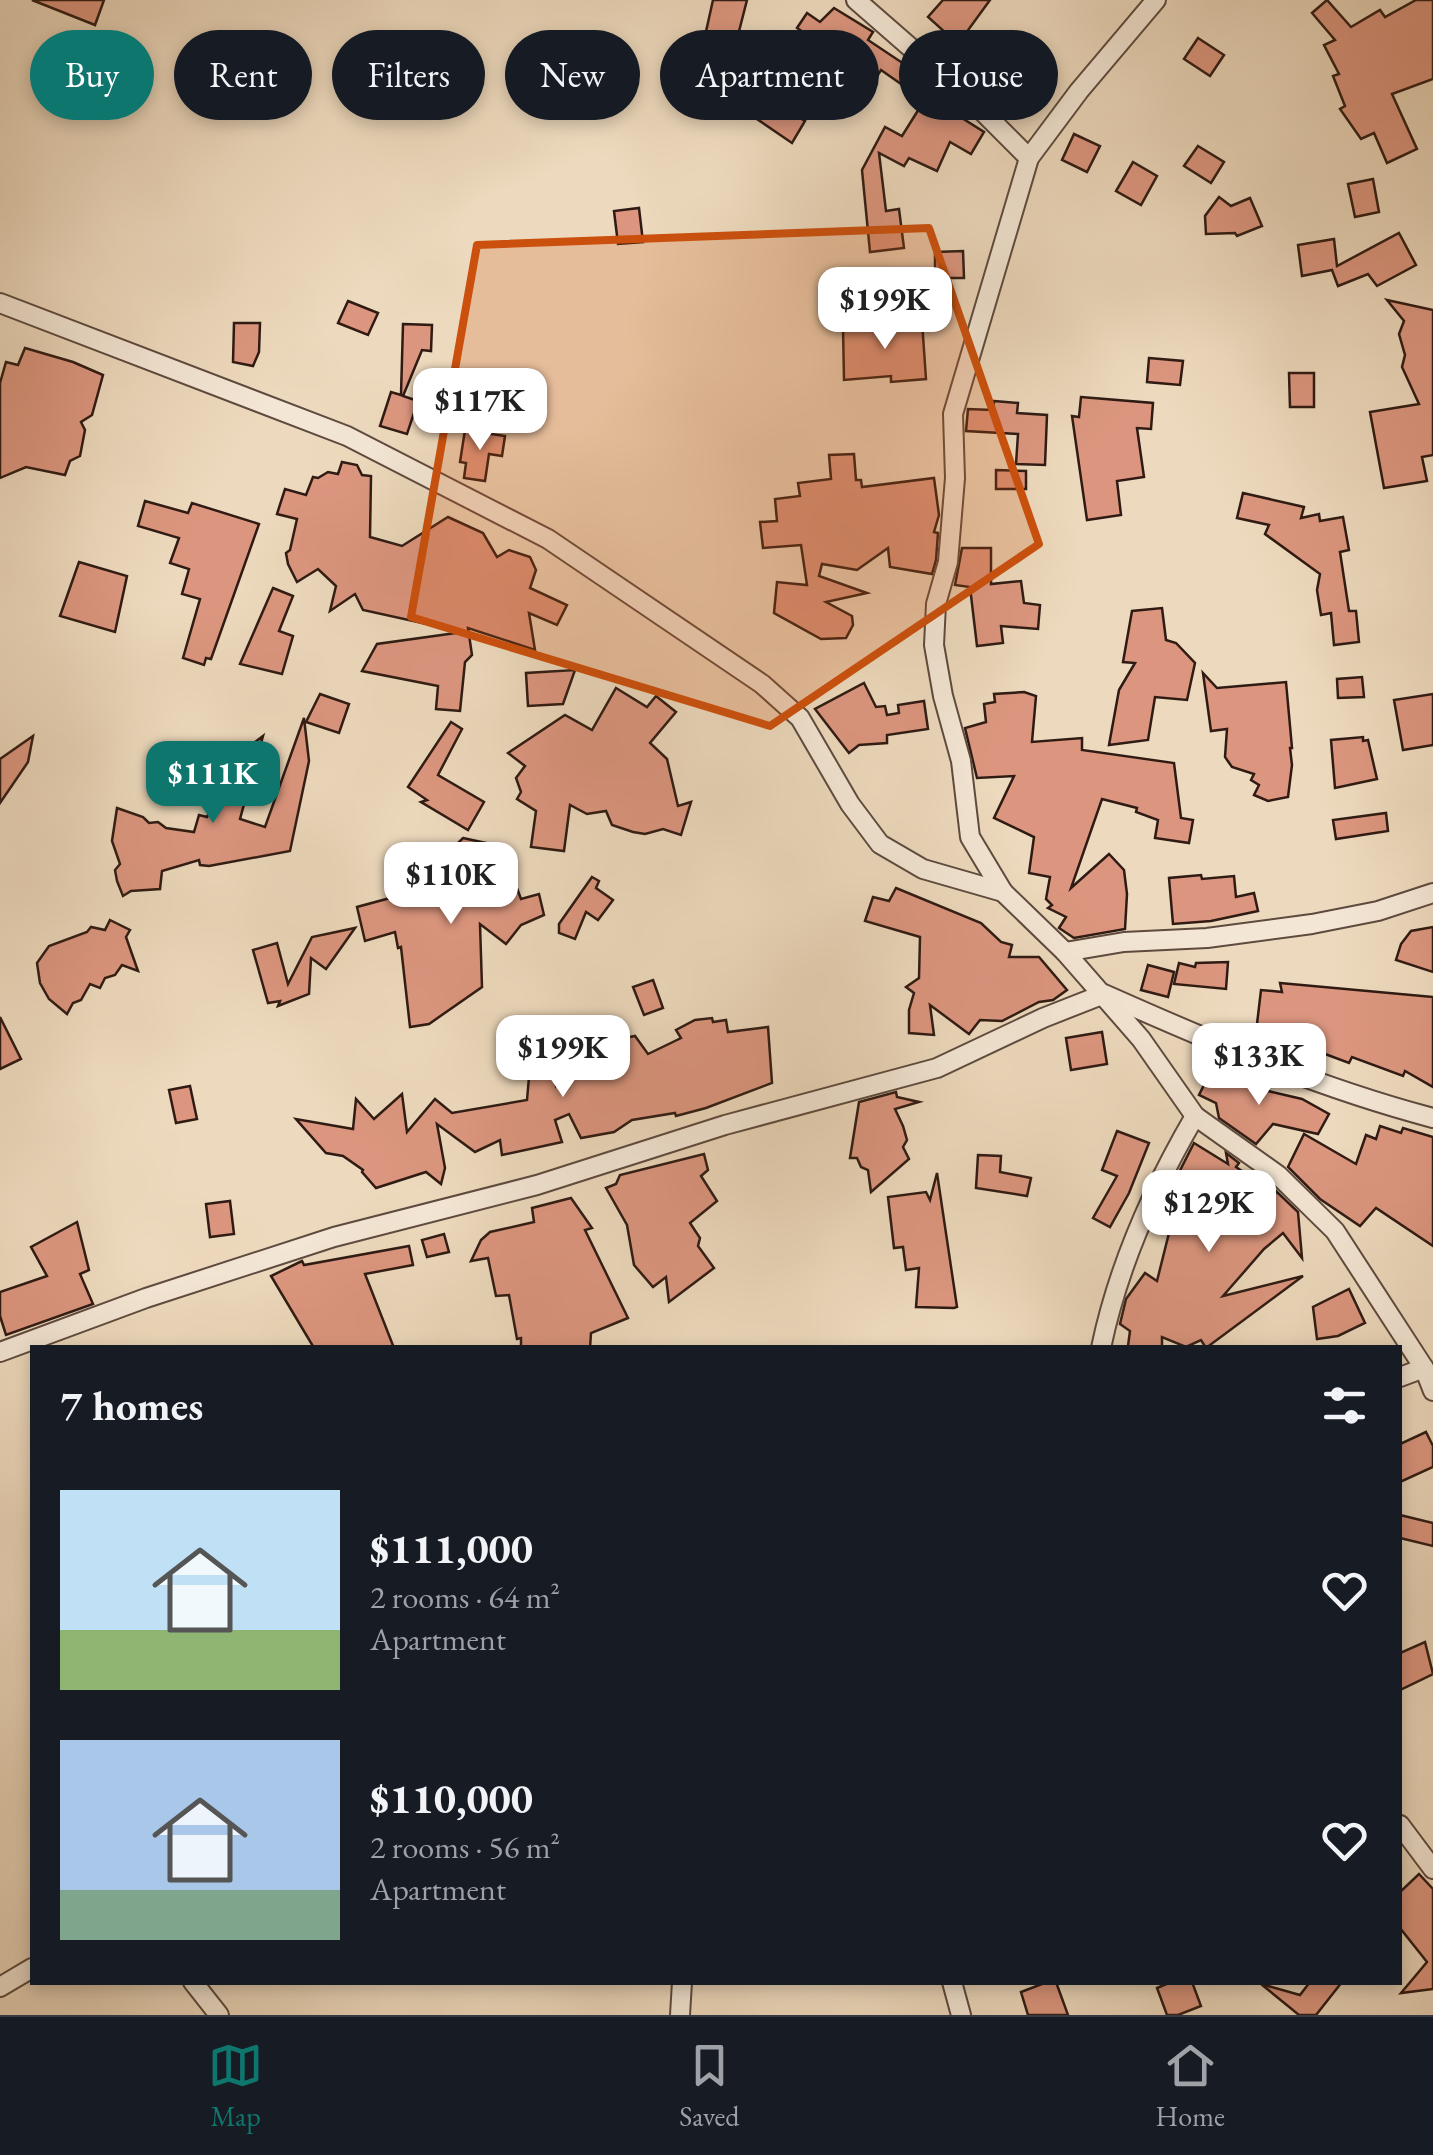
<!DOCTYPE html>
<meta charset="utf-8">
<style>
:root{--surface:#171b24;--page:#20242c;--text:#f1f3f6;--muted:#9ea1a6;--line:#363941;--accent:#0f766e}
body{margin:0;font-family:"EB Garamond",serif;background:var(--page);color:var(--text);height:100vh;display:flex;flex-direction:column;font-size:38px;white-space:nowrap}
*{box-sizing:border-box;margin:0}
p{font-size:32px;color:var(--muted)}
.icon{flex:none;width:55px;height:55px;fill:none;stroke:currentColor;stroke-width:2;stroke-linecap:round;stroke-linejoin:round}
.map{position:relative;flex:1;overflow:hidden}
.sheet{position:absolute;left:30px;top:1345px;width:1372px;height:640px;display:flex;flex-direction:column;background:var(--surface);border-radius:0px;box-shadow:0 5px 15px #0003}
.sheet>*{flex:none}
.banner{position:absolute;left:30px;top:30px;width:1375px;height:90px;display:flex;gap:20px}
.price{position:absolute;translate:-50% -85px;padding:0 22px;border-radius:20px;background:#fff;color:#222;font-size:32px;line-height:65px;filter:drop-shadow(0 2px 5px #0008)}
.price::after{content:'';position:absolute;left:50%;top:60px;width:30px;height:22px;margin-left:-15px;background:inherit;clip-path:polygon(0 0,100% 0,50% 100%)}
.price.selected{background:var(--accent);color:#fff}
ul{padding:0;list-style:none}
li{display:flex;align-items:center;gap:30px;height:250px;padding:0 30px}
li span{display:grid;place-items:center;flex:none;width:280px;height:200px;border-radius:0px;color:#555}
li>.icon{margin-inline-start:auto}
span .icon{width:120px;height:120px;fill:#fffc;stroke-width:1}
li b{font-size:42px}
h2{display:flex;justify-content:space-between;align-items:center;height:120px;padding:0 30px;font-size:42px}
.tag{padding:0 35px;border-radius:45px;background:var(--surface);box-shadow:0 5px 15px #0003;font-size:35px;line-height:90px}
.tag.selected{background:var(--accent);color:#fff}
.tabs{display:flex;justify-content:space-around;align-items:center;height:140px;border-top:2px solid var(--line);background:var(--surface);font-size:28px;color:var(--muted)}
.tabs a{display:grid;justify-items:center;gap:5px}
.tabs .selected{color:var(--accent)}
.map>svg:first-child{display:block}
</style>
<div class="map">
<svg width="1433" height="2015" viewBox="0 0 1433 2015">
<rect width="100%" height="100%" fill="#edd9bd"/>
<filter id="stains"><feTurbulence type="fractalNoise" baseFrequency=".002" numOctaves="4"/><feColorMatrix values="0 0 0 0 .2 0 0 0 0 .09 0 0 0 0 .02 0 0 0 .5 -.17"/></filter>
<radialGradient id="worn" r=".72"><stop offset=".6" stop-color="#630" stop-opacity="0"/><stop offset="1" stop-color="#630" stop-opacity=".3"/></radialGradient>
<g fill="#dc967f" stroke="#2f1b13" stroke-width="2.5">
<path d="M32,0H104L95,25Z"/>
<path d="M713,0H747L736,43L705,36Z"/>
<path d="M943,0H990L958,44L928,17Z"/>
<path d="M1327,0L1351,27L1380,10L1385,17L1416,0H1433V79L1392,94L1417,149L1387,163L1374,133L1361,139L1340,109L1345,106L1333,76L1339,74L1324,45L1335,40L1312,13Z"/>
<path d="M834,8L873,32L868,40L922,76L911,91L881,70L866,94L834,74L844,58L797,28L807,13L820,22Z"/>
<path d="M1014,38L1053,72L1029,96L1021,90L1015,99L1000,91L986,77L1001,62L998,60Z"/>
<path d="M1198,38L1224,55L1210,76L1184,59Z"/>
<path d="M215,45L248,55L239,81L207,70Z"/>
<path d="M258,52L282,60L276,79L252,71Z"/>
<path d="M688,69L717,78L710,103L681,95Z"/>
<path d="M927,96L984,132L971,154L950,142L937,171L909,158L904,166L879,153L886,211L899,209L904,248L870,252L862,170L885,127L902,136Z"/>
<path d="M765,98L805,121L792,143L754,117Z"/>
<path d="M1074,134L1100,146L1087,172L1062,160Z"/>
<path d="M1198,146L1224,162L1211,183L1184,166Z"/>
<path d="M1133,162L1157,176L1141,205L1116,191Z"/>
<path d="M1373,179L1379,212L1355,217L1348,184Z"/>
<path d="M1219,197L1231,206L1250,198L1262,226L1237,236L1235,233L1206,234L1205,216Z"/>
<path d="M639,208L643,242L618,244L614,211Z"/>
<path d="M1399,233L1416,265L1377,286L1368,274L1338,286L1332,270L1302,276L1298,245L1334,239L1337,266Z"/>
<path d="M963,251L964,278H935V252Z"/>
<path d="M1387,300L1433,310V455L1422,457L1427,481L1384,488L1370,412L1419,404L1402,367L1405,355L1399,334L1404,321Z"/>
<path d="M348,301L378,313L368,335L338,323Z"/>
<path d="M922,321L926,379L891,382V376L844,380L843,327Z"/>
<path d="M234,323H260L259,352L253,366L233,362Z"/>
<path d="M403,324L432,325L431,351L422,350L403,396L418,401L407,434L380,426L391,392L401,395Z"/>
<path d="M25,348L73,362L103,375L92,415L81,422L85,430L80,456L70,461L65,475L26,467L0,478V383L6,362L18,365Z"/>
<path d="M1149,358L1183,361L1180,385L1147,382Z"/>
<path d="M1289,373H1314V407H1290Z"/>
<path d="M1081,397L1153,403L1151,429L1137,428L1144,477L1117,481L1121,515L1087,520L1072,416L1079,417Z"/>
<path d="M994,401L1018,403L1017,413L1047,415L1045,465L1016,464L1018,434L966,431L968,409L993,410Z"/>
<path d="M465,430L505,436L502,456L489,454L485,481L464,478L466,463L460,462Z"/>
<path d="M854,454L856,480H861L862,487L934,478L939,515L934,532L938,533L936,560L932,574L890,567L888,548L857,570L822,564L819,576L867,593L826,602L852,616L853,625L846,638L821,639L774,613L777,582L807,585L801,545L763,548L760,522L777,521L775,499L800,496L798,483L831,479L829,455Z"/>
<path d="M342,462L357,465L362,475L371,476L370,537L402,546L448,517L483,533L497,557L509,550L530,557L536,570L530,588L567,605L557,625L529,613L535,650L468,628L472,655L465,662L460,711L436,709L438,686L362,671L377,644L463,632L363,610L355,594L330,611L336,586L318,569L297,582L288,564L286,553L290,550L297,519L277,514L285,489L306,495L313,477L318,478L328,472L338,474Z"/>
<path d="M996,470L1026,471V489H996Z"/>
<path d="M1243,493L1304,507L1301,518L1319,514L1320,521L1343,517L1349,550L1340,552L1349,611H1356L1359,642L1334,645L1331,613L1321,615L1317,590L1320,574L1265,534L1269,525L1237,518Z"/>
<path d="M145,501L188,513L192,503L259,524L211,659L206,658L204,665L183,658L200,599L182,594L189,569L170,563L179,538L138,526Z"/>
<path d="M962,548H991V584L1021,581L1024,603L1040,605L1038,629L1001,626L1003,643L977,646L970,587L955,585Z"/>
<path d="M79,562L127,576L115,632L60,616Z"/>
<path d="M273,588L293,596L279,631L293,636L282,674L240,664Z"/>
<path d="M1162,608L1166,640L1176,643L1195,663L1187,700L1155,697L1148,740L1109,745L1119,690L1135,663L1123,662L1132,611Z"/>
<path d="M575,670L563,704L528,706L526,673Z"/>
<path d="M1203,673L1217,688L1286,682L1292,748H1290L1292,765L1288,797L1268,801L1254,795L1259,785L1251,780L1254,774L1232,767L1225,757L1227,729L1211,731Z"/>
<path d="M1362,677L1364,697L1338,698L1337,679Z"/>
<path d="M864,683L876,707L885,706L887,715L899,713L898,705L924,701L928,729L887,735V743L859,745L849,753L815,709Z"/>
<path d="M616,688L647,707L656,696L676,712L650,743L667,759L678,806L691,802L681,835L663,829L645,834L633,832L612,825L606,811L587,814L570,805L564,851L531,847L536,811L517,799L521,792L516,778L525,766L508,753L565,715L592,730Z"/>
<path d="M1024,692L1036,696L1032,742L1082,738V750L1174,763L1181,818L1193,820L1189,843L1155,838L1158,820L1136,812L1137,808L1102,799L1071,888L1109,854L1124,870L1127,894L1125,929L1074,938L1059,928L1066,917L1048,908L1052,905L1046,899L1050,877L1029,873L1034,837L994,818L1014,776L977,778L965,728L986,722L984,704L995,702L994,694Z"/>
<path d="M320,694L349,704L339,733L306,722Z"/>
<path d="M1433,694V745L1403,750L1394,700Z"/>
<path d="M304,718L309,761L290,851L209,866L200,865L199,860L162,871L160,889L131,891L123,896L117,881L115,870L120,864L112,841L117,808L143,817L149,823L158,822L166,828L194,832L199,815L207,817L214,802L236,800L215,773L263,736L240,819L265,827Z"/>
<path d="M451,722L462,729L438,775L484,802L468,830L421,802L427,800L408,787Z"/>
<path d="M33,736L28,762L0,803V759Z"/>
<path d="M1363,737V741L1368,740L1377,779L1335,788L1331,740Z"/>
<path d="M1386,813L1388,831L1336,839L1333,820Z"/>
<path d="M463,838L495,845L512,858L508,864L521,899L539,894L544,915L521,925L506,944L480,924L482,987L429,1024L410,1027L401,947L398,948L395,932L365,941L357,907L390,898L389,892L418,889L419,883L450,886L448,868L453,848Z"/>
<path d="M1201,875L1202,879L1234,876L1236,897L1254,893L1258,911L1211,921L1173,924L1169,878Z"/>
<path d="M592,877L599,881L596,888L613,900L598,920L586,912L575,939L559,933V924Z"/>
<path d="M896,888L981,923L1001,942L1012,945L1009,957H1039L1067,990L1053,1000L1039,1002L1002,1021L980,1020L969,1034L930,1005L934,1035L909,1033V1010L914,993L906,987L919,978L920,937L865,921L873,897L889,901Z"/>
<path d="M110,920L130,930L126,937L138,971L122,965L115,975L105,978L100,988L90,984L81,1000L73,1003L67,1014L49,999L40,983L37,963L49,946L87,932L91,927L105,930Z"/>
<path d="M1433,927V972L1396,960L1401,944L1411,931Z"/>
<path d="M355,928L326,969L311,958L309,994L278,1006L280,1001L268,1003L253,950L277,943L288,984L312,937Z"/>
<path d="M1228,962L1226,989L1174,984L1179,963L1195,967L1196,963Z"/>
<path d="M1148,965L1174,972L1168,997L1141,990Z"/>
<path d="M653,980L663,1008L644,1015L633,987Z"/>
<path d="M1280,983L1433,997V1087L1405,1071L1403,1076L1352,1057L1349,1063L1317,1051L1315,1058L1291,1050L1292,1028L1257,1024L1261,990L1282,992Z"/>
<path d="M0,1017L21,1059L0,1069Z"/>
<path d="M712,1018L713,1022L726,1020L728,1032L768,1027L772,1083L706,1108L676,1116L675,1113L632,1120L614,1132L581,1138L569,1114L555,1120L562,1142L502,1155L500,1140L475,1152L437,1124L445,1168L441,1184L426,1172L376,1188L362,1172L363,1170L343,1156L326,1153L296,1119L353,1129L356,1099L374,1119L402,1094L407,1132L435,1099L452,1113L527,1100L532,1042L554,1041L556,1085L586,1045L600,1047L610,1028L620,1039L635,1036L648,1054L681,1038L676,1030L695,1020Z"/>
<path d="M1102,1032L1107,1064L1071,1070L1066,1038Z"/>
<path d="M1213,1067L1247,1086L1302,1099L1329,1114L1318,1134L1273,1124L1256,1144L1219,1118L1216,1103L1199,1095Z"/>
<path d="M190,1086L197,1119L176,1123L169,1090Z"/>
<path d="M896,1092L897,1097L919,1102L895,1109L903,1126L907,1140L903,1147L909,1159L871,1192L868,1170L861,1167L857,1158H850L859,1102Z"/>
<path d="M1380,1126L1401,1133L1403,1128L1433,1137V1246L1376,1208L1360,1226L1320,1199L1288,1167L1304,1134L1356,1164L1366,1135L1376,1139Z"/>
<path d="M1117,1131L1149,1143L1129,1193L1110,1227L1093,1218L1117,1176L1102,1170Z"/>
<path d="M1194,1143L1228,1164L1226,1153L1239,1163L1236,1167L1275,1194L1276,1191L1298,1212L1302,1258L1283,1233L1264,1249L1223,1296L1303,1276L1206,1348L1201,1340L1186,1347L1162,1337V1347L1128,1346L1130,1331L1120,1324L1126,1299L1145,1273L1157,1281L1169,1233L1156,1227L1175,1193L1170,1190Z"/>
<path d="M704,1154L708,1170L701,1176L717,1201L690,1223L700,1238L698,1246L714,1268L669,1302L666,1277L653,1287L634,1265L627,1225L606,1188L616,1184L620,1175Z"/>
<path d="M978,1155L1001,1156L1000,1172L1031,1178L1027,1196L976,1188Z"/>
<path d="M937,1173L957,1307L954,1308L916,1307L919,1268L906,1270L903,1247L894,1248L888,1197L926,1192L930,1200Z"/>
<path d="M571,1198L592,1228L585,1230L628,1318L591,1333L590,1348H521V1338L517,1339L509,1295L496,1296L488,1258L471,1261L481,1240L490,1232L534,1222L532,1208Z"/>
<path d="M230,1201L234,1234L210,1237L206,1204Z"/>
<path d="M77,1222L89,1270L80,1274L93,1304L6,1335L0,1316V1292L47,1276L31,1247Z"/>
<path d="M444,1234L449,1252L427,1257L422,1240Z"/>
<path d="M409,1246L413,1265L365,1274L394,1348H314L271,1276L302,1261L304,1265Z"/>
<path d="M1349,1289L1365,1323L1338,1336L1317,1339L1313,1307Z"/>
<path d="M1426,1432L1433,1446V1467L1400,1482V1444Z"/>
<path d="M1400,1515L1433,1523V1546L1400,1538Z"/>
<path d="M1425,1642L1433,1674L1400,1690V1653Z"/>
<path d="M1419,1874L1433,1889V1989L1401,1993L1427,1962L1400,1928V1892Z"/>
<path d="M1047,1982H1056L1068,2015H1028L1021,1992Z"/>
<path d="M1171,1982H1192L1201,2006L1178,2015H1167L1157,1988Z"/>
<path d="M1310,1982H1342L1316,2015H1299L1261,1984L1300,1995Z"/>
</g>
<g fill="none" stroke-linecap="round" stroke-linejoin="round">
<g stroke="#5e4a3e" stroke-width="22">
<g id="minor">
<path d="M856,0L974,103L1029,158"/>
<path d="M0,303L347,436L548,539L762,684L800,718L850,804L880,844L923,869L1003,892L1065,952L1141,1039L1195,1116L1278,1175L1335,1231L1424,1368L1433,1391"/>
<path d="M1003,892L970,837L961,761L943,696L934,645L936,604L948,562L955,478L953,414L1029,158L1079,91L1156,0"/>
<path d="M1065,952L1124,942L1207,938L1312,924L1378,911L1433,893"/>
<path d="M1101,1348C1118,1266 1153,1188 1195,1116"/>
<path d="M0,1352L146,1298L334,1237L537,1185L725,1125L937,1068L1043,1018L1104,994C1212,1042 1319,1088 1433,1118"/>
<path d="M1400,1377L1424,1368"/>
<path d="M1400,1825L1433,1869"/>
<path d="M193,1982L219,2015"/>
<path d="M952,1982L961,2015"/>
<path d="M0,1987L32,1968"/>
<path d="M680,2015L682,1982"/>
</g>
</g>
<use href="#minor" stroke="#f3e6d4" stroke-width="18"/>
</g>
<path fill="#cc500d" fill-opacity="0.2" stroke="#cc500d" stroke-width="8" stroke-linejoin="round" d="M929,228L1039,544L770,726L411,617L477,245Z"/>
<rect width="100%" height="100%" filter="url(#stains)"/>
<rect width="100%" height="100%" fill="url(#worn)"/>
</svg>
<b class="price" style="left:885px;top:352px">$199K</b>
<b class="price" style="left:480px;top:453px">$117K</b>
<b class="price selected" style="left:213px;top:826px">$111K</b>
<b class="price" style="left:451px;top:927px">$110K</b>
<b class="price" style="left:563px;top:1100px">$199K</b>
<b class="price" style="left:1259px;top:1108px">$133K</b>
<b class="price" style="left:1209px;top:1255px">$129K</b>
<div class="banner">
<a class="tag selected">Buy</a>
<a class="tag">Rent</a>
<a class="tag">Filters</a>
<a class="tag">New</a>
<a class="tag">Apartment</a>
<a class="tag">House</a>
</div>
<section class="sheet">
<h2>7 homes<svg class="icon" aria-label="filters" viewBox="0 0 24 24"><path d="M4 7h16M4 17h16"/><circle cx="9" cy="7" r="2"/><circle cx="15" cy="17" r="2"/></svg></h2>
<ul>
<li><span style="background:linear-gradient(#bfe0f5 70%,#8fb573 0)"><svg class="icon" aria-label="home" viewBox="0 0 24 24"><path d="M3 11l9-7 9 7M6 9v11h12V9"/></svg></span><div><b>$111,000</b><p>2 rooms · 64 m²</p><p>Apartment</p></div><svg class="icon" aria-label="heart" viewBox="0 0 24 24"><path d="M12 20l-8-8c-3-5 5-10 8-4 3-6 11-1 8 4z"/></svg></li>
<li><span style="background:linear-gradient(#a9c7e8 75%,#7fa58c 0)"><svg class="icon" aria-label="home" viewBox="0 0 24 24"><path d="M3 11l9-7 9 7M6 9v11h12V9"/></svg></span><div><b>$110,000</b><p>2 rooms · 56 m²</p><p>Apartment</p></div><svg class="icon" aria-label="heart" viewBox="0 0 24 24"><path d="M12 20l-8-8c-3-5 5-10 8-4 3-6 11-1 8 4z"/></svg></li>
</ul>
</section>
</div>
<nav class="tabs">
<a class="selected"><svg class="icon" aria-label="map" viewBox="0 0 24 24"><path d="M3 6l6-2 6 2 6-2v14l-6 2-6-2-6 2zM9 4v14M15 6v14"/></svg>Map</a>
<a><svg class="icon" aria-label="saved" viewBox="0 0 24 24"><path d="M7 4h10v16l-5-4-5 4z"/></svg>Saved</a>
<a><svg class="icon" aria-label="home" viewBox="0 0 24 24"><path d="M3 11l9-7 9 7M6 9v11h12V9"/></svg>Home</a>
</nav>
